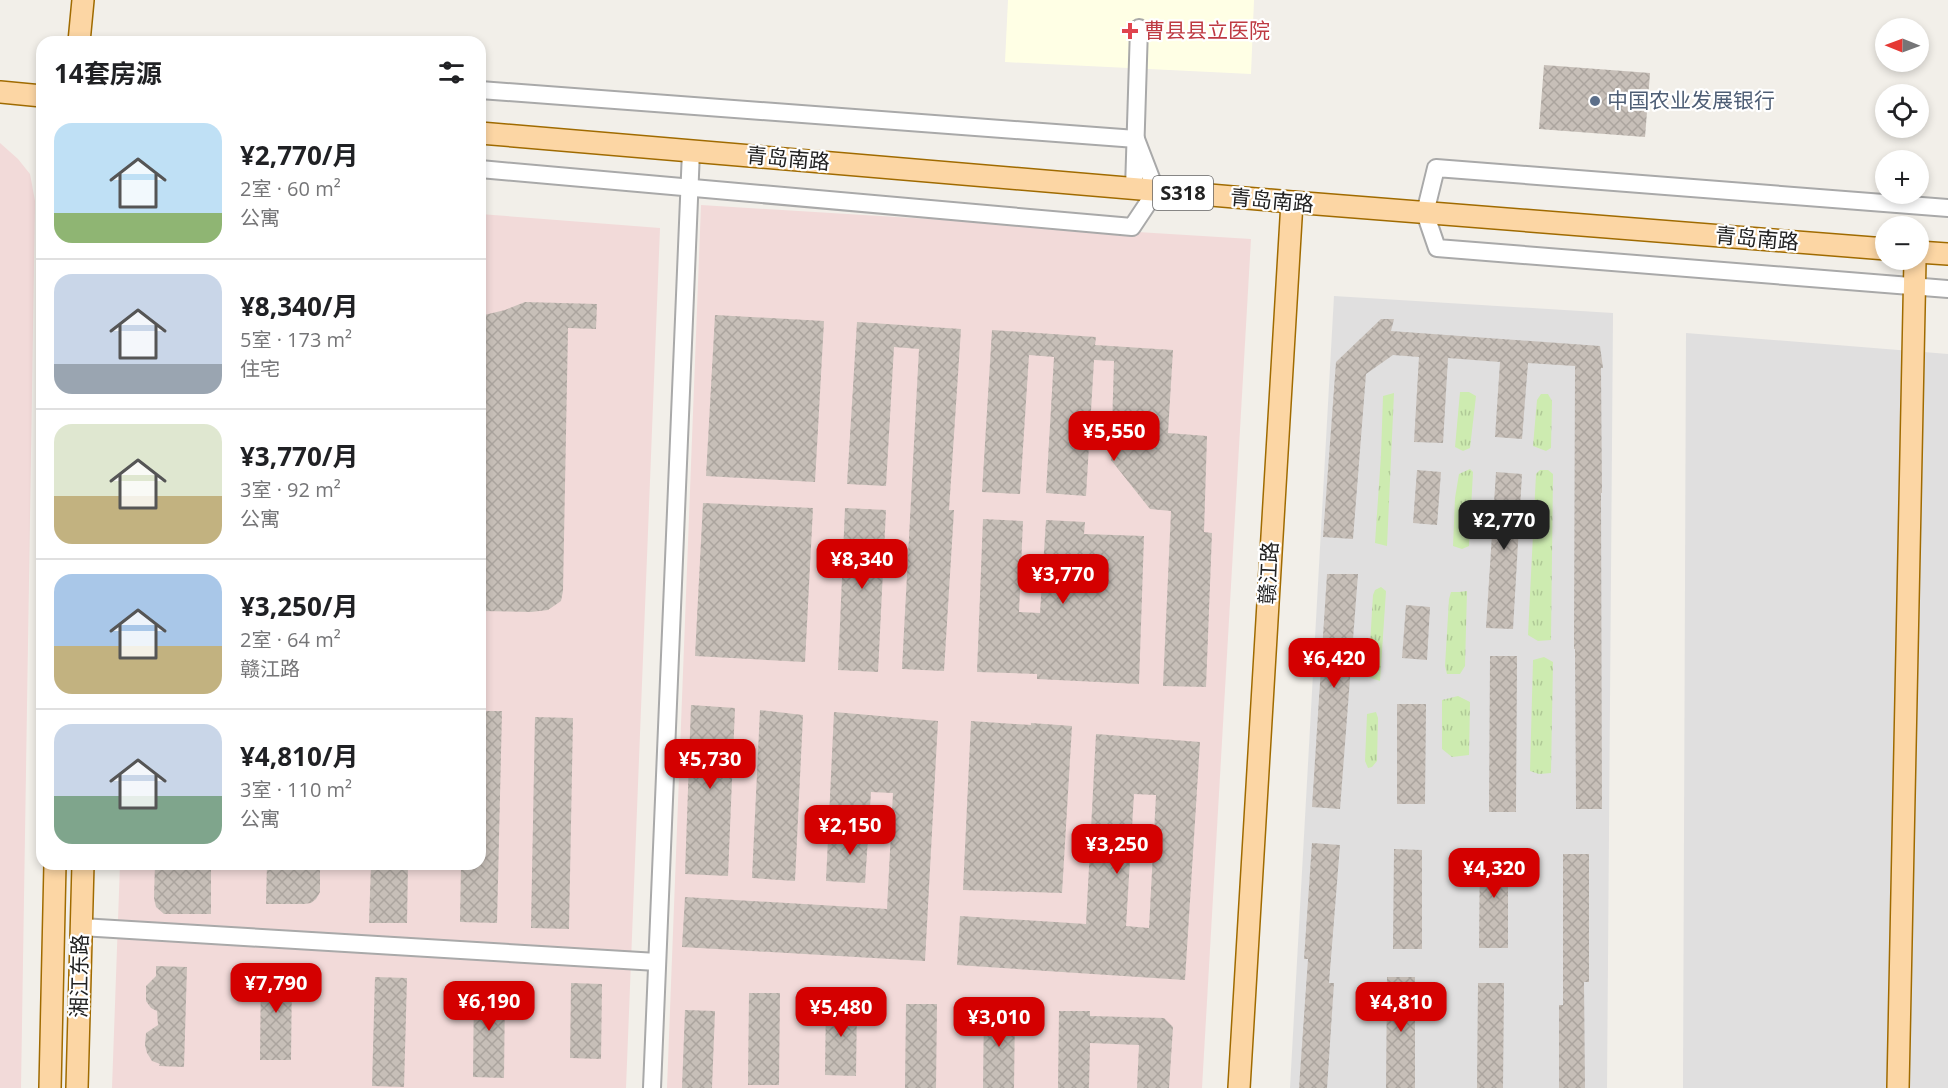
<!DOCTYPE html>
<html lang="zh">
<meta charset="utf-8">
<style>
:root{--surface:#fff;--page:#f6f6f6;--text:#202124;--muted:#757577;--line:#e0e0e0;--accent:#d40000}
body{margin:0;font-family:"Open Sans","Noto Sans SC",sans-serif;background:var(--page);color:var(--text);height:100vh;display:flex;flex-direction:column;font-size:22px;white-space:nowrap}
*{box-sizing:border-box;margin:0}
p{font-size:20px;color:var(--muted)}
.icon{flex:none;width:33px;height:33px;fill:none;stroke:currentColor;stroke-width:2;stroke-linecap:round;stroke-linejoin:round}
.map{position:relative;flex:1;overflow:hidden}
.details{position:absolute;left:36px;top:36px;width:450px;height:834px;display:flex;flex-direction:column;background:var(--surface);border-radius:18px;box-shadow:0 3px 9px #0003}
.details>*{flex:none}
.needle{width:39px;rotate:271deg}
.tools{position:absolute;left:1875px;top:18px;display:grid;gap:12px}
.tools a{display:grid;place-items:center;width:54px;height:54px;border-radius:50%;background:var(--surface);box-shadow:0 3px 9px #0003;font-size:30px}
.price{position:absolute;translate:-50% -51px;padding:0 14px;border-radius:12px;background:var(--accent);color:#fff;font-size:20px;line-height:39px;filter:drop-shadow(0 2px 3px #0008)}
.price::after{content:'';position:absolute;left:50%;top:36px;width:18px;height:14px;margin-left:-9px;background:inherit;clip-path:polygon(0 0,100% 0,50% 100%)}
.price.active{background:#222;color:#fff}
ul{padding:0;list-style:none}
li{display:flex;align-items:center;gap:18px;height:150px;padding:0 18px}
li+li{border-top:2px solid var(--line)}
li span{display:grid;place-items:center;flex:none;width:168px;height:120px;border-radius:18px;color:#555}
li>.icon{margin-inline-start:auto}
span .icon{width:72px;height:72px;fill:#fffc;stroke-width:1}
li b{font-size:26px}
h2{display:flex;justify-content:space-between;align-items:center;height:72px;padding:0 18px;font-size:26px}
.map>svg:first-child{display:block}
</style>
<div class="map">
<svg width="1948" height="1088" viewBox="0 0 1948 1088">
<defs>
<pattern id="grass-tufts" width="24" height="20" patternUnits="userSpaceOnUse" patternTransform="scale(1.5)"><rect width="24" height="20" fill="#cdebb0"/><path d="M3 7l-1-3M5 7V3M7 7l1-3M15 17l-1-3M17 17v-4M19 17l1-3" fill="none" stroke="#b0c997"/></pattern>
<pattern id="building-cross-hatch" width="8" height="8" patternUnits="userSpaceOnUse" patternTransform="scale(1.5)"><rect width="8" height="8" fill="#c7bfb8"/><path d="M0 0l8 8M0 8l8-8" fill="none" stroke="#aba49e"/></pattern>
</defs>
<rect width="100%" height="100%" fill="#f2efe9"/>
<g fill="#e0dfdf">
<path d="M1334,296L1613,313L1607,1088H1290Z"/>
<path d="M1686,333L1948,354V1088H1683Z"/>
</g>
<g fill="#f2dad9">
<path d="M0,143L18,159L30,174L35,201L21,1088H0Z"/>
<path d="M701,205L1251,239L1202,1088H667Z"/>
<path d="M480,214L660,228L626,1088H112L120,864H480Z"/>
</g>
<path fill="#ffffe5" d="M1008,0H1254L1251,74L1005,62Z"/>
<g fill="url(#grass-tufts)">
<path d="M1460,392H1469L1476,396L1470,448L1463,451L1455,447Z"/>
<path d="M1394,393L1387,546L1375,543L1381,455L1383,396Z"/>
<path d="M1541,394H1548L1552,401L1551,448L1546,451L1533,446L1537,400Z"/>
<path d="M1470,469L1473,472L1469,546L1462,549L1453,546L1455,498L1459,474Z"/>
<path d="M1540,470H1548L1553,474L1551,640L1538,641L1528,635L1536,474Z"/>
<path d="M1381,587L1386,591L1380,681L1368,677L1373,595L1375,590Z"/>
<path d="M1467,591L1465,666L1460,674H1447L1445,666L1449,599L1451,592H1459Z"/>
<path d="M1544,657L1553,662L1551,773L1539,774L1530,771L1533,660Z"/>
<path d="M1458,696L1470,702L1469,755L1452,757L1442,749V700Z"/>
<path d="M1376,712L1378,718L1377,761L1372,767L1368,768L1365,761L1367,714Z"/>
</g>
<g fill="url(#building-cross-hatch)" fill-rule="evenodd">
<path d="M1544,65L1650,73L1645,137L1539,129Z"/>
<path d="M525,302L597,304L596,329L568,328L563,591L561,601L548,610L531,612L480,611V316L505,310Z"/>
<path d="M715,315L824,321L815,482L706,476Z"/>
<path d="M1381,319H1394L1391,331L1600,346L1603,368H1601L1602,493H1601L1602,809H1576L1575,649H1574L1575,366L1528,363L1522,439L1495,437L1500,362L1448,358L1443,443L1414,442L1419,357L1393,355L1366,374L1353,539L1323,537L1336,362Z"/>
<path d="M857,322L961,329L949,510H954L944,671L902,669L919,349L894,347L886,486L847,484Z"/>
<path d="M992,330L1096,337L1095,345L1173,350L1168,433L1207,436L1204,532L1212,533L1206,687L1163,686L1171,511L1150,509L1111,460L1114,361L1094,360L1086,496L1046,493L1054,357L1029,355L1020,494L982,492Z"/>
<path d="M1417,470L1441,472L1437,525L1413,523Z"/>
<path d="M1496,472L1522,474L1513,629L1486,628Z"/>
<path d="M703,503L813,508L805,662L695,656Z"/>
<path d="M845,508L886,510L878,672L838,670Z"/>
<path d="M983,519L1023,521L1019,612L1040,613L1046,520L1085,522L1084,534L1144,536L1139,684L1037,679V674L977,672Z"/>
<path d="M1327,574H1358L1340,809L1312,807Z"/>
<path d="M1406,605L1430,607L1427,660L1402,658Z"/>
<path d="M1490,656H1517L1516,812H1489Z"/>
<path d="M1397,704H1426L1425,804H1397Z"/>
<path d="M691,705L735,708L728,876L685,874Z"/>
<path d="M760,710L803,715L795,881L752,878Z"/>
<path d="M480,711H502L497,923L460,922L461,864H480Z"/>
<path d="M834,712L938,721L925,961L682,947L685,897L887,909L893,793L871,792L865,883L826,881Z"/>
<path d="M535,717L573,718L569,929L531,928Z"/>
<path d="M971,721L1031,725V723L1072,726L1062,893L963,890Z"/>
<path d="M1096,734L1200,742L1185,980L957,965L960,916L1086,924ZM1134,794L1156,795L1149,928L1126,926Z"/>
<path d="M1312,843L1340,845L1329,983H1334L1327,1088H1299L1308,959H1304Z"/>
<path d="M1480,848L1508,849V948H1479Z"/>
<path d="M1394,849L1422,850V949H1393Z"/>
<path d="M1563,854H1589V982H1584L1585,1088H1559V1005H1563Z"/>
<path d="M155,864H211V914H164L156,907L154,898Z"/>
<path d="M267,864H320V892L316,899L311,903L304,904H266Z"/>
<path d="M371,864H408L407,923H369Z"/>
<path d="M156,966L187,967L184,1067L159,1066L160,1064L152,1061L147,1053L145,1045L146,1033L158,1025L157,1011L151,1008L146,1001V986L156,976Z"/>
<path d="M261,968L292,969L291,1060H260Z"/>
<path d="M375,977L407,978L404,1087L372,1086Z"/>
<path d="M1387,977H1415V1088H1386Z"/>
<path d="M571,983L602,984L601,1059L570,1058Z"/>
<path d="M1478,983H1504L1503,1088H1477Z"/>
<path d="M474,986H505L504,1078L473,1077Z"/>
<path d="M749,993H780L779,1085H748Z"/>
<path d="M826,1000H857L856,1076L825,1075Z"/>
<path d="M906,1004H937L936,1088H905Z"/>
<path d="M984,1007H1015L1014,1088H983Z"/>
<path d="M685,1010L715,1011L712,1088H682Z"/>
<path d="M1059,1011H1090V1016L1164,1018L1173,1027L1169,1088H1137L1139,1045L1090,1043L1089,1088H1058Z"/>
</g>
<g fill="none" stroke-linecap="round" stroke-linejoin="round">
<g stroke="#a9a9a9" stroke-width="20">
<g id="minor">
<path d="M480,90L1136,139L1156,191L1132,227L480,169"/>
<path d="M1134,189L1139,28"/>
<path d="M1948,208L1436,168L1425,213L1437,248L1948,289"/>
<path d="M81,927L657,962"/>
<path d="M652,1088L691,151"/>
</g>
</g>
<g stroke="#a06b00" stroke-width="24">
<g id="major">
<path d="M79,42L83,0"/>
<path d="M0,92L42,96"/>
<path d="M480,133L1292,202L1886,249"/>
<path d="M1918,252L1948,254"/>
<path d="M50,1088L55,864"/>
<path d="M77,1088L83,864"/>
<path d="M1239,1088L1292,202"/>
<path d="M1898,1088L1915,260"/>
</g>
</g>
<use href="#minor" stroke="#fff" stroke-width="16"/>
<use href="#major" stroke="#fcd6a4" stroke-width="21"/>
</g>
<path fill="#e0444e" stroke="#fff" stroke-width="2" d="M1127 22h6v6h6v6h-6v6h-6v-6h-6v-6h6z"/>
<circle fill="#5c6f8a" stroke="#fff" stroke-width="2" cx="1595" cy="101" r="6"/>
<g text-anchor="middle" stroke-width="4.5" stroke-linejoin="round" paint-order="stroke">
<rect fill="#fff" stroke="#646464" stroke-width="1.5" x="1153" y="176" width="60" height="34" rx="4.5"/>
<g font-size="20" font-weight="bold" fill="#222">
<text x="1183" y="200">S318</text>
</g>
<g font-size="21" fill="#be3a42" stroke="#fff" text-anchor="start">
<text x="1144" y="38">曹县县立医院</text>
</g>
<g font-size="21" fill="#4e5e75" stroke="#fff" text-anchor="start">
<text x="1607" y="108">中国农业发展银行</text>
</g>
<g font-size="21" fill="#222" stroke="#fff">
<text transform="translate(788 159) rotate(5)" y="7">青岛南路</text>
<text transform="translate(1272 201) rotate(5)" y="7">青岛南路</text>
<text transform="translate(1757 239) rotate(5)" y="7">青岛南路</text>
<text transform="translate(1269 573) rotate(-87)" y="7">赣江路</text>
<text transform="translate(80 976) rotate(-89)" y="7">湘江东路</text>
</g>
</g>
</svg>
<div class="tools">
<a><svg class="needle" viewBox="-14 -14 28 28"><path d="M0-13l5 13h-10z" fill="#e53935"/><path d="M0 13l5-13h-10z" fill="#757577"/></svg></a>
<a><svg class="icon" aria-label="locate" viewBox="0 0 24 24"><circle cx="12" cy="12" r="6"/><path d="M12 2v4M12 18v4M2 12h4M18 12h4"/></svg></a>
<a>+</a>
<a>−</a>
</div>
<b class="price" style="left:1114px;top:462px">¥5,550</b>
<b class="price active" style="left:1504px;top:551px">¥2,770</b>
<b class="price" style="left:862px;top:590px">¥8,340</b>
<b class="price" style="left:1063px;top:605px">¥3,770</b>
<b class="price" style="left:1334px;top:689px">¥6,420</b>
<b class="price" style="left:710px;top:790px">¥5,730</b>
<b class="price" style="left:850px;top:856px">¥2,150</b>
<b class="price" style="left:1117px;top:875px">¥3,250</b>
<b class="price" style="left:1494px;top:899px">¥4,320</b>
<b class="price" style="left:276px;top:1014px">¥7,790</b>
<b class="price" style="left:489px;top:1032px">¥6,190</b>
<b class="price" style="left:1401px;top:1033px">¥4,810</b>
<b class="price" style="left:841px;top:1038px">¥5,480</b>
<b class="price" style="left:999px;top:1048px">¥3,010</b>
<section class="details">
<h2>14套房源<svg class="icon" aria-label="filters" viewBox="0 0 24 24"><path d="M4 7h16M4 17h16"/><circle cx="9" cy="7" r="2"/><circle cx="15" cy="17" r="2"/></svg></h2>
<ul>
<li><span style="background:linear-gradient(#bfe0f5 75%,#8fb573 0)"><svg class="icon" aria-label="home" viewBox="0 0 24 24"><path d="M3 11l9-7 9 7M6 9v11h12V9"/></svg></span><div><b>¥2,770/月</b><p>2室 · 60 m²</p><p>公寓</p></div></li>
<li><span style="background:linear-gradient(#c9d6e8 75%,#9aa5b1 0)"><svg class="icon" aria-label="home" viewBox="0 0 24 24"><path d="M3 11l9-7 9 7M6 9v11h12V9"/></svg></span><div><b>¥8,340/月</b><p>5室 · 173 m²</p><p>住宅</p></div></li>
<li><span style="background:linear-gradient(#dfe7d0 60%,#c2b280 0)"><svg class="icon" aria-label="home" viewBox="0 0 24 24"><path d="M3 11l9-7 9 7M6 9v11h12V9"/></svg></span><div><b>¥3,770/月</b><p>3室 · 92 m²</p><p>公寓</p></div></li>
<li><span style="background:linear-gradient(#a9c7e8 60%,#c2b280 0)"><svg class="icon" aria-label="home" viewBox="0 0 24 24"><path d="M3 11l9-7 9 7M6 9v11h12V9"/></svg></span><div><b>¥3,250/月</b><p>2室 · 64 m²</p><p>赣江路</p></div></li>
<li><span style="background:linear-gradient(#c9d6e8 60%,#7fa58c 0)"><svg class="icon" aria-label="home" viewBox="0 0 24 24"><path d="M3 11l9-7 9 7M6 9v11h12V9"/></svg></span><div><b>¥4,810/月</b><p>3室 · 110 m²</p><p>公寓</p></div></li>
</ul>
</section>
</div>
